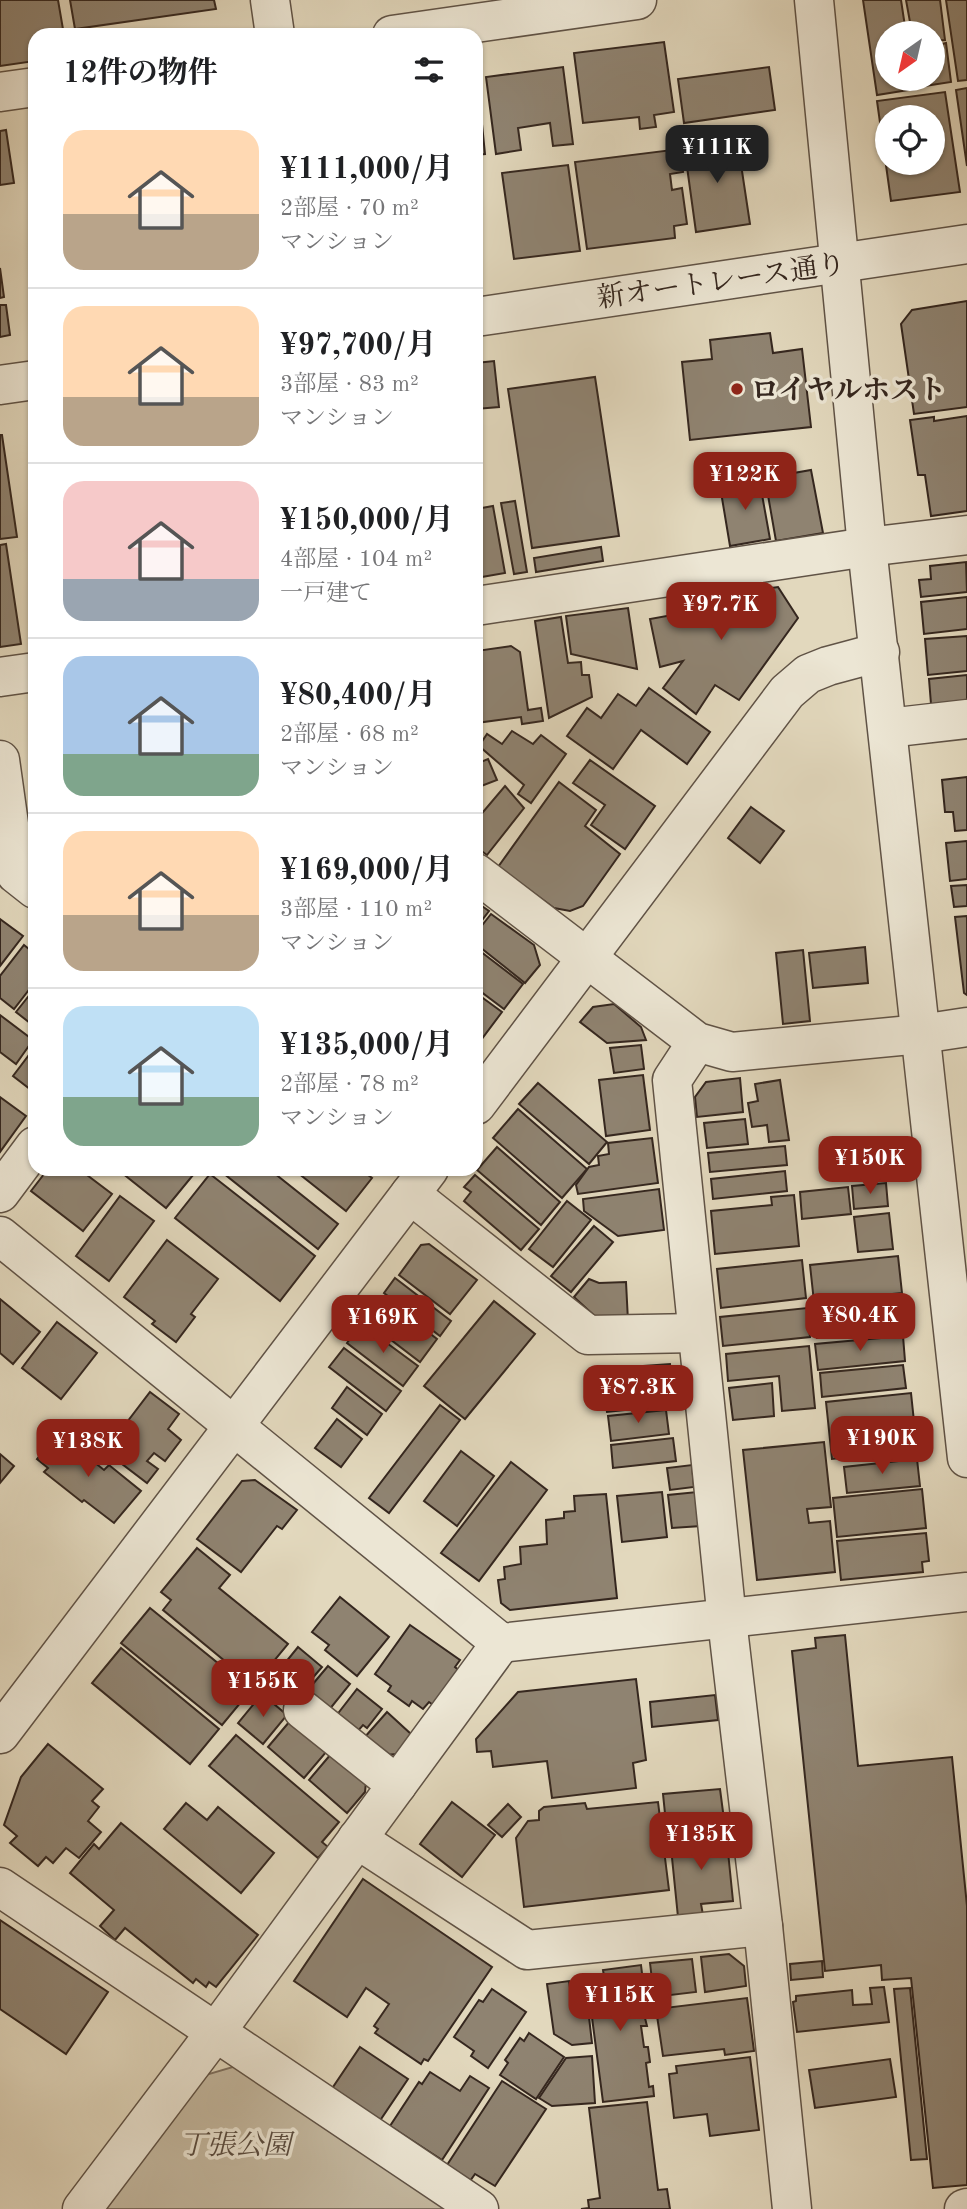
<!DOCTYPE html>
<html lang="ja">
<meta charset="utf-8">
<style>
:root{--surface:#fff;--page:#f6f6f6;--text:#202124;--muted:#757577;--line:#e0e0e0;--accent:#8f2418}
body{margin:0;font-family:"Old Standard TT","Noto Serif JP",serif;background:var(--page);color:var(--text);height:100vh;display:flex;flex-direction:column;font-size:26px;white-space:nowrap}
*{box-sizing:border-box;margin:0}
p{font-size:23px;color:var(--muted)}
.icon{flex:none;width:38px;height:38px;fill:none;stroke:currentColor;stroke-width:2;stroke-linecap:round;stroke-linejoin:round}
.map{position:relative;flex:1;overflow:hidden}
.side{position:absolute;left:28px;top:28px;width:455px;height:1148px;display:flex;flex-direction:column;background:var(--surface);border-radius:21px;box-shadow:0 2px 5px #0004}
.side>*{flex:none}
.needle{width:46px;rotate:214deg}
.controls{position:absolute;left:875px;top:21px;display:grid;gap:14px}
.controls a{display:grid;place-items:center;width:70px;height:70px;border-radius:50%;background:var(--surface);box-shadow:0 2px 5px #0004;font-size:35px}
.price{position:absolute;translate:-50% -60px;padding:0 16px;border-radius:14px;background:var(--accent);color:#fff;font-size:23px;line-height:46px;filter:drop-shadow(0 2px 4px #0008)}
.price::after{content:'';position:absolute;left:50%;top:42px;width:21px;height:16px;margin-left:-10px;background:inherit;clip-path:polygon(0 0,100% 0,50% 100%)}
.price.on{background:#222;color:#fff}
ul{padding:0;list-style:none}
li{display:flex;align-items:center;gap:21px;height:175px;padding:0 35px}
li+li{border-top:2px solid var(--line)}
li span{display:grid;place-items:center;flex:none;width:196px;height:140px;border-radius:21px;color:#555}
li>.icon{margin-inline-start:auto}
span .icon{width:84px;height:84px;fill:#fffc;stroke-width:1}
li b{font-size:30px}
h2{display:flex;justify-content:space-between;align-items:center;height:84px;padding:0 35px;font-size:30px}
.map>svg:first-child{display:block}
</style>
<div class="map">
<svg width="967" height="2209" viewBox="0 0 967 2209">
<rect width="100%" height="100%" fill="#e2d8bd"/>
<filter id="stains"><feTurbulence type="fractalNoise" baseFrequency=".00286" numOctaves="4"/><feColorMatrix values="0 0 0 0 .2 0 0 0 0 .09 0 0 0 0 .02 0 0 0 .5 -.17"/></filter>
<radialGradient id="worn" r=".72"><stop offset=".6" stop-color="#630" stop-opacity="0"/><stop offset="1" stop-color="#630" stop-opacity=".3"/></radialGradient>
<path fill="#c5baa2" stroke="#7d7060" stroke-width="2" d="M236,2066L452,2209H101L202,2076Z"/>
<g fill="#8f8371" stroke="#35271f" stroke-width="2" fill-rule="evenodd">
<path d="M0,0H58L64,35H35V61L0,66Z"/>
<path d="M70,0H214L216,9L75,29Z"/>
<path d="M863,0H901L906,33H887V79H913L915,89L877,95Z"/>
<path d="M906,0H940L945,40L933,41V33H912Z"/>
<path d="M946,0H967V80L958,81Z"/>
<path d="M664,42L674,112L654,115L656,127L640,129L639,117L583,123L574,53Z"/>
<path d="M946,43L951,82L918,87L917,79H933V46Z"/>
<path d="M563,67L573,144L553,146L550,123L518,128L521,150L496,154L486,77Z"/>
<path d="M769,67L775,110L684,123L678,79Z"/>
<path d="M477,74L485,154L476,155V74Z"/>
<path d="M967,88V166L956,90Z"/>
<path d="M945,92L960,192L891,201L877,101ZM887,117H933V163H887Z"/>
<path d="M6,130L14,183L0,185V131Z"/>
<path d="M737,138L750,224L696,232L684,145Z"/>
<path d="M680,149L683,172L670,174L672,190L682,188L687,224L674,226L675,238L587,249L575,162Z"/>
<path d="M568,165L580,251L514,259L502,173Z"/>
<path d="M0,268L4,297L0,298Z"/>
<path d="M967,301V407L914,414L901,324L912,310Z"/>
<path d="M0,305H6L10,335L0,337Z"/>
<path d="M770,333L773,353L802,349L811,427L690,440L682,362L712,359L710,340Z"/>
<path d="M494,361L499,407L476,409V363Z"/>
<path d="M595,377L619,536L532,548L508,389Z"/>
<path d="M967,416V511L931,516L925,475H918L910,420L934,417V421Z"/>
<path d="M35,433V466L30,434Z"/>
<path d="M0,435H2L17,537L0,539Z"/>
<path d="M811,470L823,533L776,541L765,478Z"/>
<path d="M759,478L770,539L730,546L720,486Z"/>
<path d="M515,501L527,572L514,574L501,503Z"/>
<path d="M493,506L505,573L476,578V509Z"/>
<path d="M6,544L21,644L0,647V545Z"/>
<path d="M601,547L603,561L536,572L534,558Z"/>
<path d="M966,562L967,592L921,597L919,580L931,579L930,566Z"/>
<path d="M778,587L798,618L739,700L715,685L696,714L663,688L683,661L660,667L650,619L678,614L677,602Z"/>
<path d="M967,597V629L924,634L921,602Z"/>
<path d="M628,608L637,669L571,654L566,616Z"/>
<path d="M561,617L568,663L581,662L582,675H589L592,697L549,718L535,621Z"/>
<path d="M967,636V671L928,675L925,639Z"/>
<path d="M511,646L520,652L528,710L541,708L543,721L522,724L521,717L476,723V651Z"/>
<path d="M967,675V711L931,704L929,679Z"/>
<path d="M649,688L710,732L687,764L641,730L613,769L567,736L587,708L601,718L618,694L636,706Z"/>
<path d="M512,731L533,744L541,735L566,754L531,803L518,794L524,785L479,746L487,734L502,744Z"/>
<path d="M488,759L497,780L476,788V764Z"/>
<path d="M590,760L655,806L625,849L591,825L605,805L573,783Z"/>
<path d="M967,777V830L955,831L953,812H945L942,780Z"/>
<path d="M559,782L596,810L585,826L620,854L583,906L570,911L554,908L498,867Z"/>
<path d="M505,786L524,808L487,855L476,847V816L478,818Z"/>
<path d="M751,807L784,831L760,863L728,838Z"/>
<path d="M967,841V879L950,881L946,843Z"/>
<path d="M967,885V906L954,907L951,886Z"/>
<path d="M476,902L489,911L476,928Z"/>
<path d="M491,914L534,945L540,965L525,983L476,944V933Z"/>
<path d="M967,916V995L964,993L955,917Z"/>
<path d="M0,919L23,936L0,966Z"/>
<path d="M24,945L35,954V982L14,1009L0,998V976Z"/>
<path d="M865,947L868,983L813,988L809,953Z"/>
<path d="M476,948L523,984L504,1009L476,988Z"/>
<path d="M803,950L810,1021L783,1024L776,953Z"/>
<path d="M35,988V1027L16,1012Z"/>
<path d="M476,993L502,1012L481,1040L476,1036Z"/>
<path d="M614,1004L641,1027L646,1040L607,1043L580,1022L593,1007Z"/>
<path d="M0,1015L33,1040L16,1064L0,1052Z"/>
<path d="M641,1045L644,1069L614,1073L610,1048Z"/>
<path d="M35,1047V1093L13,1076Z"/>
<path d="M643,1075L650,1130L606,1136L599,1080Z"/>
<path d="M740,1078L743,1112L697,1117L695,1097L706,1082Z"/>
<path d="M780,1080L789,1140L769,1142L767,1125L752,1127L748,1103L758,1101L755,1084Z"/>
<path d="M538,1083L607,1142L589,1164L519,1104Z"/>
<path d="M0,1097L26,1116L0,1152Z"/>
<path d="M518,1109L587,1169L562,1198L493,1138Z"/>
<path d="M745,1119L748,1144L707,1148L704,1123Z"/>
<path d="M652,1138L658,1183L578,1194L576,1185L589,1167L599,1165L598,1156L609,1154L608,1143Z"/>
<path d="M785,1146L787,1165L710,1172L708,1153Z"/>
<path d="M497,1147L560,1202L541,1225L477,1170Z"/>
<path d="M48,1169H79L112,1194L83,1231L31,1191Z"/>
<path d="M117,1169H198L166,1208Z"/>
<path d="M218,1169H269L338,1224L318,1249Z"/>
<path d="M293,1169H360L372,1178L346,1211Z"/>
<path d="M785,1171L787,1191L713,1199L711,1179Z"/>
<path d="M210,1174L315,1256L280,1301L175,1218Z"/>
<path d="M475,1175L539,1229L521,1250L464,1201L471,1192L464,1187Z"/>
<path d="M886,1183L888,1206L854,1209L852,1186Z"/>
<path d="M848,1187L851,1214L802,1219L800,1192Z"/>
<path d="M659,1189L664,1230L618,1236L584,1211L583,1199Z"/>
<path d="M794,1195L799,1246L715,1254L711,1211L772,1205L771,1197Z"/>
<path d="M120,1196L154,1221L109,1281L76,1256Z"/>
<path d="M567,1201L591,1220L553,1267L529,1249Z"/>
<path d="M889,1213L893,1249L858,1252L854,1217Z"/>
<path d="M594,1226L613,1242L571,1292L551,1276Z"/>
<path d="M167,1240L218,1279L191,1314L195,1317L176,1342L152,1324L155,1321L124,1297Z"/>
<path d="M429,1244L477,1280L450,1314L399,1275L421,1245Z"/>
<path d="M898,1256L902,1293L814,1302L810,1265Z"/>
<path d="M802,1260L806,1298L721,1308L717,1269Z"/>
<path d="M395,1278L451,1321L440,1336L384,1293Z"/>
<path d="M589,1279L599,1283L626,1282L628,1321H600L574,1297Z"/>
<path d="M382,1297L437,1339L420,1362L365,1320Z"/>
<path d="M0,1299L40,1332L13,1364L0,1353Z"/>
<path d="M494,1301L535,1334L465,1419L424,1386Z"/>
<path d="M902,1302L906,1329L817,1338L814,1311Z"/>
<path d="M807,1308L810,1337L723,1346L720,1317Z"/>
<path d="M57,1322L97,1353L61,1399L22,1368Z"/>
<path d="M361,1324L418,1366L403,1386L347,1343Z"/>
<path d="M903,1336L905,1361L818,1370L815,1344Z"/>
<path d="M809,1346L815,1408L782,1411L779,1376L728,1381L726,1354Z"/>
<path d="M344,1348L401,1391L386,1411L329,1367Z"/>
<path d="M670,1364L673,1391H683L684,1404L648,1408L644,1366Z"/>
<path d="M903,1365L906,1388L822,1397L820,1373Z"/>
<path d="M638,1367L643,1408L607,1412L602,1371Z"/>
<path d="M772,1383L774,1416L733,1420L729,1388Z"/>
<path d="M347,1387L382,1414L367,1435L332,1408Z"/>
<path d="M150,1392L179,1414L168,1429L181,1440L165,1461L154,1453L147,1461L158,1469L147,1483L105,1451Z"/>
<path d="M911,1393L917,1450L832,1459L826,1402Z"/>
<path d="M440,1405L460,1420L389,1513L369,1498Z"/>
<path d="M666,1410L669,1434L611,1441L608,1416Z"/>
<path d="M337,1419L362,1439L341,1467L315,1448Z"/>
<path d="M58,1433L104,1470L109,1465L141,1491L114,1523L84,1500L82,1502L44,1472L48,1468L37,1459Z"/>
<path d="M673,1438L676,1461L613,1468L611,1445Z"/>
<path d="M824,1442L831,1507L807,1509L809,1523L830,1521L835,1572L757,1580L743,1450Z"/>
<path d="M461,1451L494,1476L457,1526L424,1501Z"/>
<path d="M0,1454L14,1466L0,1483Z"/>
<path d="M917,1459L920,1486L847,1493L844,1467Z"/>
<path d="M511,1462L547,1490L479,1581L441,1553Z"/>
<path d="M692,1465L694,1487L670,1490L667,1468Z"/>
<path d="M255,1480L297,1510L282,1529L277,1526L241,1572L197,1539L242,1481Z"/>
<path d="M922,1489L926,1528L837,1537L833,1498Z"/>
<path d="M662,1492L667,1537L622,1542L617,1496Z"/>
<path d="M697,1492L701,1526L672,1528L668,1495Z"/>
<path d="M606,1494L617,1598L510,1610L501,1603L498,1580L505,1579L504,1567L521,1564L520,1547L547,1544L546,1520L564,1518V1512L575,1511L574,1496Z"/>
<path d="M926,1533L929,1561L922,1562L923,1572L841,1580L837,1541Z"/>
<path d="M197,1548L230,1575L219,1588L288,1644L254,1685L163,1610L171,1600L161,1592Z"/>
<path d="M340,1597L389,1637L357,1676L325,1650L329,1645L312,1632Z"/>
<path d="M150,1608L251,1690L222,1725L121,1643Z"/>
<path d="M410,1625L460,1660L455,1667L461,1672L436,1707L429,1702L423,1709L412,1701L409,1706L388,1691L391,1686L375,1674Z"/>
<path d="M845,1635L858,1766L952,1757L967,1906V2185L933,2188L911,1978L882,1980L881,1965L825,1971L792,1651L816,1648L815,1638Z"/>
<path d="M298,1647L322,1667L291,1703L268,1684Z"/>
<path d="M121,1648L219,1729L190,1764L92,1683Z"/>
<path d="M328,1666L350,1684L329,1710L307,1691Z"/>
<path d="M636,1679L646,1760L633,1763L636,1788L552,1798L547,1761L493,1767L491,1751L477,1752L476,1739L518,1692Z"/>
<path d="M357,1689L382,1709L367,1728L363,1725L357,1732L336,1716Z"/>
<path d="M262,1694L287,1715L263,1744L238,1723Z"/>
<path d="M715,1695L718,1720L652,1727L650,1702Z"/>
<path d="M387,1712L412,1735L398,1754L383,1755L364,1738Z"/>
<path d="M290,1721L327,1751L304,1778L268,1747Z"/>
<path d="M236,1735L339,1822L322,1842L328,1847L318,1858L209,1766Z"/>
<path d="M48,1744L103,1789L92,1801L99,1807L88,1821L101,1832L79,1858L66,1848L53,1863L46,1857L38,1866L10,1843L17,1836L4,1825L21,1777Z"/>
<path d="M331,1754L366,1782L365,1792L347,1813L309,1780Z"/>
<path d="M720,1789L725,1827L667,1833L663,1794Z"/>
<path d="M452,1802L495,1835L462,1877L420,1844Z"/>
<path d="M658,1802L669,1890L524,1907L516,1838L528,1821L539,1820V1811L544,1807L585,1803L587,1809Z"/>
<path d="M186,1803L207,1820L218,1807L274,1853L241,1893L164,1829Z"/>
<path d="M508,1804L521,1817L502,1837L488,1825Z"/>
<path d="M121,1823L258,1935L216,1987L209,1982L206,1987L196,1979L193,1983L125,1928L115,1940L100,1926L114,1910L70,1873L94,1844L99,1849Z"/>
<path d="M726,1832L733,1901L701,1904L703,1915L678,1917L670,1838Z"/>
<path d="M363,1879L492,1967L428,2061L424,2059L421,2064L375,2033L378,2029L374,2026L389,2004L366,1988L347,2017L294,1981Z"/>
<path d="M0,1920L108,1992L66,2054L0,2009Z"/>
<path d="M729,1954L744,1966L746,1986L705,1992L701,1957Z"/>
<path d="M692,1959L696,1992L654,1997L650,1963Z"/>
<path d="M822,1961L823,1977L791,1980L790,1964Z"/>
<path d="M641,1965L645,1998H640L647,2026H641L644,2047H648L650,2062L646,2063L649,2087L653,2086L654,2096L603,2102L587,1979L604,1976L603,1970Z"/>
<path d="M569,1981L572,2001L587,2000L592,2043L572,2045L554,2034L547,1984Z"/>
<path d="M884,1987L889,2022L797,2032L793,2002L796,2001V1996L852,1990L853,2005L872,2004L870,1988Z"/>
<path d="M910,1988L927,2159L911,2160L894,1989Z"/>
<path d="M492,1989L526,2012L488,2068L471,2056L474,2051L454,2037L479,2000L483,2002Z"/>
<path d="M747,1998L754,2051L725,2055L724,2049L663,2056L656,2009Z"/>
<path d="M529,2033L564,2057L536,2099L500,2075L508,2063L505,2060L520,2038L524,2041Z"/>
<path d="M360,2047L408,2079L379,2122L331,2090Z"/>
<path d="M592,2056L595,2103L552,2106L539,2098L566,2058Z"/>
<path d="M750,2057L759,2130L710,2136L707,2114L674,2118L669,2074L677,2073L676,2066Z"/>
<path d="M890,2059L896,2097L815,2108L809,2070Z"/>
<path d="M430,2072L460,2091L470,2076L489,2088L442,2160L390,2126L419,2082L422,2084Z"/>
<path d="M502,2081L546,2109L495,2186L475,2174L470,2181L447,2165Z"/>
<path d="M647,2102L658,2190L667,2189L670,2209H581L589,2208L588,2200L600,2198L589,2108Z"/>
</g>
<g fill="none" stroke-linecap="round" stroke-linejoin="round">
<g stroke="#605346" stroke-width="41">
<g id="minor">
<path d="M270,0L275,35"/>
<path d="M814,0L867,547L967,1458"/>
<path d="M392,35L637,0"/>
<path d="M0,92L35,87"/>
<path d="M476,317L967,244"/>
<path d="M0,385L35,380"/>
<path d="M476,606L867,547L967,535"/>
<path d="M0,677L35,672"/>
<path d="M888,728L967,719"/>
<path d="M0,760L16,874L35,889"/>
<path d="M476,873L697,1042L732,1052L921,1034L967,1027"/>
<path d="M697,1042L672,1080L727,1620L763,1926L792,2209"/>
<path d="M476,1105L787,692L808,674L828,666L880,652"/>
<path d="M0,1193L35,1146"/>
<path d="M410,1194L588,1335L697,1333"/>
<path d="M0,1236L501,1643L967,1592"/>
<path d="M303,1710L397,1785"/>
<path d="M0,1734L429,1169"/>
<path d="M357,1839L527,1950L763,1926"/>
<path d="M0,1887L479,2209"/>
<path d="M82,2209L215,2033L501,1643"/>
<path d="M964,2209L967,2208"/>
</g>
</g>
<use href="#minor" stroke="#ece6d4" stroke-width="38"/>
</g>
<circle fill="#8f2418" stroke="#ece6d4" stroke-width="2.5" cx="737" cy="389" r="7"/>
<g text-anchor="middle" stroke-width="7" stroke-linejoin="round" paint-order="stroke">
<g font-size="28" fill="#35271f" stroke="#ece6d4">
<text transform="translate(721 280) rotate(-8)" y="10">新オートレース通り</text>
</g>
<g font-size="28" font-weight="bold" fill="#35271f" stroke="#ece6d4" text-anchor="start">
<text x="751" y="399">ロイヤルホスト</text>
</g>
<g font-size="28" font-style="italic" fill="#594c40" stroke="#ece6d4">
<text x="235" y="2154">丁張公園</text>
</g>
</g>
<rect width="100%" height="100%" filter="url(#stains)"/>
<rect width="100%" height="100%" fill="url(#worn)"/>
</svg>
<div class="controls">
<a><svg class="needle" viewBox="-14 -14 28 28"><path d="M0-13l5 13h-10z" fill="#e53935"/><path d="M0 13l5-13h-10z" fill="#757577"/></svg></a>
<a><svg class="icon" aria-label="locate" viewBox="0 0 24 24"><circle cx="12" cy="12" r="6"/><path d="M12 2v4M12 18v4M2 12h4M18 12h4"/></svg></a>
</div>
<b class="price on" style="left:717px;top:185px">¥111K</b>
<b class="price" style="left:745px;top:512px">¥122K</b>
<b class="price" style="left:721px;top:642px">¥97.7K</b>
<b class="price" style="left:870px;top:1196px">¥150K</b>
<b class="price" style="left:860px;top:1353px">¥80.4K</b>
<b class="price" style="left:383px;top:1355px">¥169K</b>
<b class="price" style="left:638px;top:1425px">¥87.3K</b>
<b class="price" style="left:882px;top:1476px">¥190K</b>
<b class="price" style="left:88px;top:1479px">¥138K</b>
<b class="price" style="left:263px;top:1719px">¥155K</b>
<b class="price" style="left:701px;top:1872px">¥135K</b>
<b class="price" style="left:620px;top:2033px">¥115K</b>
<section class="side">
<h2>12件の物件<svg class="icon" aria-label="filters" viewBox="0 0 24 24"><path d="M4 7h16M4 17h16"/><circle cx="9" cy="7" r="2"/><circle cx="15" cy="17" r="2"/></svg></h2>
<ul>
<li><span style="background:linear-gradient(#ffd9b3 60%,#b9a48a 0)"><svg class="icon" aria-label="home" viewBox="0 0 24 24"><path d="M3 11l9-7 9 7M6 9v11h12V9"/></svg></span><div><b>¥111,000/月</b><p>2部屋 · 70 m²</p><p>マンション</p></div></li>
<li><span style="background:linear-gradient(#ffd9b3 65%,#b9a48a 0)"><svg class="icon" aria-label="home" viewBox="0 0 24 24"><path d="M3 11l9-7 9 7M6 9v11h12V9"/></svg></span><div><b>¥97,700/月</b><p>3部屋 · 83 m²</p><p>マンション</p></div></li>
<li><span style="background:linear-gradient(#f6c9c9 70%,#9aa5b1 0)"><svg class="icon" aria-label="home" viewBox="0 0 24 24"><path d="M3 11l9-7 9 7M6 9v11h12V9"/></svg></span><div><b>¥150,000/月</b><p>4部屋 · 104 m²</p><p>一戸建て</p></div></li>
<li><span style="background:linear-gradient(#a9c7e8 70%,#7fa58c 0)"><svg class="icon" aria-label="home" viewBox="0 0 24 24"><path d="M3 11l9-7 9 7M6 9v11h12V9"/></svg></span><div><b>¥80,400/月</b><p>2部屋 · 68 m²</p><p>マンション</p></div></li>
<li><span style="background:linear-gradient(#ffd9b3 60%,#b9a48a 0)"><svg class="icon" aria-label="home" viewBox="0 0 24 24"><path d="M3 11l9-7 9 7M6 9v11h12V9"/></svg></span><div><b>¥169,000/月</b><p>3部屋 · 110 m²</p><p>マンション</p></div></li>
<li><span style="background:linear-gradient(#bfe0f5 65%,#7fa58c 0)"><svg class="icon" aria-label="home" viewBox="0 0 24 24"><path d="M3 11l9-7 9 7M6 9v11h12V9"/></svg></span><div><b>¥135,000/月</b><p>2部屋 · 78 m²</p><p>マンション</p></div></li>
</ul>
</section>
</div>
